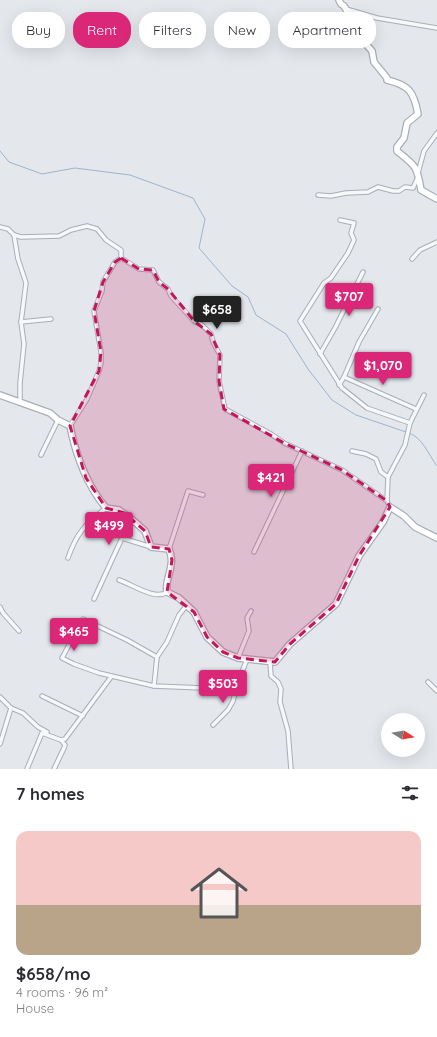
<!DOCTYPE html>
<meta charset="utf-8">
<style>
:root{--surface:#fff;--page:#f7f7f7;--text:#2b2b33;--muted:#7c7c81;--line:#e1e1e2;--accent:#db2777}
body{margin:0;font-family:Quicksand,sans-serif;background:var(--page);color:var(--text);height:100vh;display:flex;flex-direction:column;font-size:15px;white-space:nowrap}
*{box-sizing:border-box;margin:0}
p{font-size:13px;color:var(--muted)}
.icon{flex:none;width:22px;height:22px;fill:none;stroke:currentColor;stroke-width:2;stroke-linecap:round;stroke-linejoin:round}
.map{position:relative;height:769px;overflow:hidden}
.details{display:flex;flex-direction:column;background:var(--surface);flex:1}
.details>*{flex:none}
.guide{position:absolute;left:12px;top:12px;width:413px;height:36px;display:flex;gap:8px}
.needle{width:26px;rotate:101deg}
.buttons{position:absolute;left:381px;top:713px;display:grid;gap:8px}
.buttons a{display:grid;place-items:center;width:44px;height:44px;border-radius:50%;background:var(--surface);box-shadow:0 4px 16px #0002;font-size:20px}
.price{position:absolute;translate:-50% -34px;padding:0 9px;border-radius:4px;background:var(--accent);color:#fff;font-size:13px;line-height:26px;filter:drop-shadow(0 1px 2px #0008)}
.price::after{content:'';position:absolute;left:50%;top:24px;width:12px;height:9px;margin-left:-6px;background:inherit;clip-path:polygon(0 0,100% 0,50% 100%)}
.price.active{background:#222;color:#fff}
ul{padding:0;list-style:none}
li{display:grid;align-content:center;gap:8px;height:212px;padding:0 16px}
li+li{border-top:1px solid var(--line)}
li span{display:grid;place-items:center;height:124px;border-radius:12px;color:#555}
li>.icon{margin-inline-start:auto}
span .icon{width:72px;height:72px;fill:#fffc;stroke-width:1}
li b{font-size:17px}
h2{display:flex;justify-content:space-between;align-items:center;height:48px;padding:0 16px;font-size:17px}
.pill{padding:0 14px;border-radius:16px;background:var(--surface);box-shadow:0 4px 16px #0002;font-size:14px;line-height:36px}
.pill.active{background:var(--accent);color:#fff}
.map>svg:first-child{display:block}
</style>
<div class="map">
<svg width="437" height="769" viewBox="0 0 437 769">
<rect width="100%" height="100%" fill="#e4e7ec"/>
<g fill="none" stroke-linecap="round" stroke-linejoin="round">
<g stroke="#9fb4cc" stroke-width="1">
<path d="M0,151L9,162L42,174L75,168L130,175L193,198L205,219L199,248L232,286L248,297L256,315L286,334L308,369L332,400L356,415L406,432"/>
<path d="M409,433C423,438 428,454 437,466"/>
</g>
<g stroke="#a9aeb7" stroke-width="5.5">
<g id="street">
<path d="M346,9L377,18L437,28"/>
<path d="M418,173L424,151L437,133"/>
<path d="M318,195L331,196L346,193L368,192L378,187L393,191H399L405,187L413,188L418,177"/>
<path d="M340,220L354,223L351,233L354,240L348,253L331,278L324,283L300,321L342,388L367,408L410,423"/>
<path d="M0,227L8,229L14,235L21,237L59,236L71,230L87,226L97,229L106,240L121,250V258L139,269L153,270L159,282L168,289L171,296L194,321L202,325L211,334L213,342L220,355L219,381L225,409L271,434L284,443L342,470L387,501L390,507"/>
<path d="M14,235L18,259L26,283L21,322L24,344L20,383V402"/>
<path d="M412,259L420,250L437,242"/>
<path d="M21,322L51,319"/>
<path d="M320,354L335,328L363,272"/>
<path d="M344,377L416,409"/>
<path d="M339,385L344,377L359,342L378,309"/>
<path d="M70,426L87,399L99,371L101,363V352L94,311L102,291L103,282L115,262L121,258"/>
<path d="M352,451L366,454L376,459L381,472L388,477"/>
<path d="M41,455L58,420"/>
<path d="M387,501L388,477L405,445L410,423L424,395"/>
<path d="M169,549L188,491L203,495"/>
<path d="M254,552L302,451"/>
<path d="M68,558C76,534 86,523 106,508"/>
<path d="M119,580C132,584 155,601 167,592"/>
<path d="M94,599L122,538L151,547"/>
<path d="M187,605L179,615L167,642L157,657L127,640L83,619L62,658L74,664L99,673L154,686L203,688L222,683L237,685"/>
<path d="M0,607L3,613L19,631"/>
<path d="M238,658L249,631L247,618L251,611"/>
<path d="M270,662L271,676L278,682L281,689L280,702L288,731L291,769"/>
<path d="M428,682L437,691"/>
<path d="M154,686L157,657"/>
<path d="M42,696L83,716"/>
<path d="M0,697L11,708L23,713L38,727L47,732"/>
<path d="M213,725L228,710L233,701L237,685L247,659"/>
<path d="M0,744L11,708"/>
<path d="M27,769L42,733L61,740L65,739L111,677"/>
<path d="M54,769L64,748L65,745L61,740"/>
</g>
</g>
<g stroke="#a9aeb7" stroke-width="8">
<g id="secondary">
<path d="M339,0L341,4L344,6L360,33L364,42L372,51L374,62L387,78V80C409,85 414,92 418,114L407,123L404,138L397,147V151C416,166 417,166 421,190L437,199"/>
<path d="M0,395L50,413L58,420L70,426C76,456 86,484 106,508L119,510L135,522L145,531L151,547L169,549C171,554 172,560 171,565C170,575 165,582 167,592L179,598L194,612L207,637L223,652L238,658L275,662L290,644L336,604L359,556L383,522L390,507L404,516L415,527L437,538"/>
</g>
</g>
<use href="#street" stroke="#f7f8fa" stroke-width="3.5"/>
<use href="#secondary" stroke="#fff" stroke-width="5.5"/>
</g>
<path fill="#c2185b" fill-opacity="0.2" stroke="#c2185b" stroke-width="3" stroke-dasharray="8 5" stroke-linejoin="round" d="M121,258L139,269L153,270L159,282L168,289L194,321L211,334L220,355L219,381L224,409L284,443L342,470L387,501L390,507L359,556L336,604L290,644L275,662L238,658L223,652L207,637L194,612L167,592L172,560L169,549L151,547L145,531L124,513L106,508L86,478L70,426L99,371L101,352L94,311L103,282L115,262Z"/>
</svg>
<div class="buttons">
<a><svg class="needle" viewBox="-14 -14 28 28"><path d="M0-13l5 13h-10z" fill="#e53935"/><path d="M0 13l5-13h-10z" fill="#7c7c81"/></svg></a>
</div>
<b class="price" style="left:349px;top:317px">$707</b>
<b class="price active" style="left:217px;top:330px">$658</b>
<b class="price" style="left:383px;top:386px">$1,070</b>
<b class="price" style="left:271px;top:498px">$421</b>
<b class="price" style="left:109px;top:546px">$499</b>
<b class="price" style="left:74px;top:652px">$465</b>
<b class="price" style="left:223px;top:704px">$503</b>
<div class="guide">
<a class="pill">Buy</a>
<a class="pill active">Rent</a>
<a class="pill">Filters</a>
<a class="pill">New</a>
<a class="pill">Apartment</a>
</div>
</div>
<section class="details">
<h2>7 homes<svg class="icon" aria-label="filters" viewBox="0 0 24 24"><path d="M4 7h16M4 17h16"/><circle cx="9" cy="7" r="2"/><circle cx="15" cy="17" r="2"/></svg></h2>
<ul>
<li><span style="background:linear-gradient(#f6c9c9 60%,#b9a48a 0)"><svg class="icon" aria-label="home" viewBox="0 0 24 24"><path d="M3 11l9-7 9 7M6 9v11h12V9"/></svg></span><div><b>$658/mo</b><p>4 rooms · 96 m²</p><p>House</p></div></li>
</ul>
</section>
